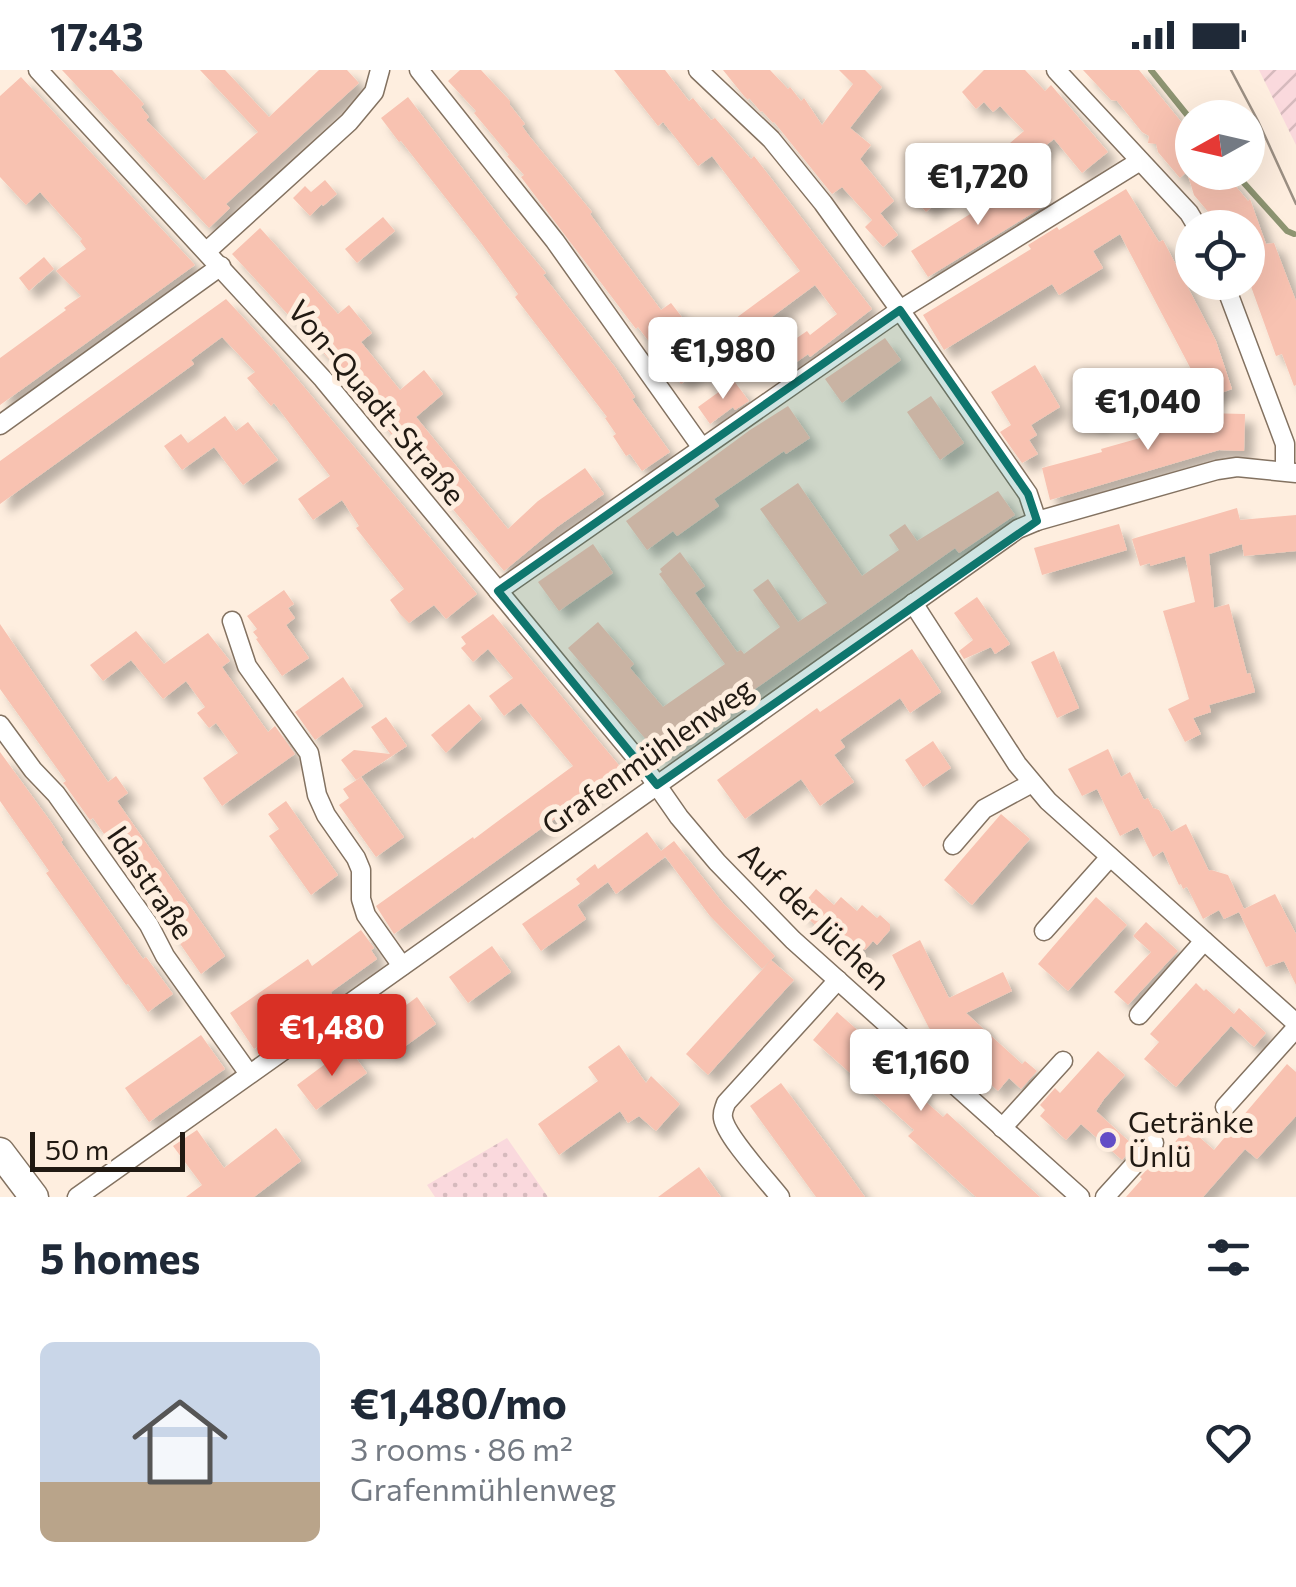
<!DOCTYPE html>
<meta charset="utf-8">
<style>
:root{--surface:#fff;--page:#f6f6f7;--text:#1f2937;--muted:#747a83;--accent:#d93025}
body{margin:0;font-family:Commissioner,sans-serif;background:var(--page);color:var(--text);height:100vh;display:flex;flex-direction:column;font-size:38px;white-space:nowrap}
*{box-sizing:border-box;margin:0}
p{font-size:32px;color:var(--muted)}
.icon{flex:none;width:55px;height:55px;fill:none;stroke:currentColor;stroke-width:2;stroke-linecap:round;stroke-linejoin:round}
.map{position:relative;height:1127px;overflow:hidden}
.details{display:flex;flex-direction:column;background:var(--surface);flex:1}
.details>*{flex:none}
.needle{width:65px;rotate:262deg}
.buttons{position:absolute;left:1175px;top:30px;display:grid;gap:20px}
.buttons a{display:grid;place-items:center;width:90px;height:90px;border-radius:50%;background:var(--surface);box-shadow:0 10px 40px #0002;font-size:50px}
.scale{position:absolute;left:30px;bottom:25px;width:155px;box-sizing:border-box;padding-left:10px;border:5px solid #211a13;border-top:0;font-size:28px;line-height:35px;white-space:nowrap;color:#211a13;-webkit-text-stroke:8px #feeedf;paint-order:stroke}
.price{position:absolute;translate:-50% -85px;padding:0 22px;border-radius:10px;background:#fff;color:#222;font-size:32px;line-height:65px;filter:drop-shadow(0 2px 5px #0008)}
.price::after{content:'';position:absolute;left:50%;top:60px;width:30px;height:22px;margin-left:-15px;background:inherit;clip-path:polygon(0 0,100% 0,50% 100%)}
.price.current{background:var(--accent);color:#fff}
ul{padding:0;list-style:none}
li{display:flex;align-items:center;gap:30px;height:250px;padding:0 40px}
li span{display:grid;place-items:center;flex:none;width:280px;height:200px;border-radius:15px;color:#555}
li>.icon{margin-inline-start:auto}
span .icon{width:120px;height:120px;fill:#fffc;stroke-width:1}
li b{font-size:42px}
h2{display:flex;justify-content:space-between;align-items:center;height:120px;padding:0 40px;font-size:42px}
.status{display:flex;justify-content:space-between;align-items:center;height:70px;padding:0 50px;background:var(--surface);direction:ltr}
.status svg{height:28px;fill:currentColor}
.map>svg:first-child{display:block}
</style>
<div class="status"><b>17:43</b><svg viewBox="0 0 49 12"><path d="M0 12V9h3v3zM5 12V6h3v6zM10 12V3h3v9zM15 12V0h3v12zM26 1h20v11H26zM47 4h2v5h-2z"/></svg></div>
<div class="map">
<svg width="1296" height="1127" viewBox="0 0 1296 1127">
<defs>
<pattern id="park-dots" width="8" height="8" patternUnits="userSpaceOnUse" patternTransform="scale(2.5)"><rect width="8" height="8" fill="#fad9dd"/><path d="M2 2h.1M6 6h.1" fill="none" stroke="#d6babd" stroke-width="1.8" stroke-linecap="round"/></pattern>
<pattern id="garden-furrows" width="10" height="10" patternUnits="userSpaceOnUse" patternTransform="scale(2.5)"><rect width="10" height="10" fill="#fad9dd"/><path d="M-1 1l2-2M0 10L10 0M9 11l2-2" fill="none" stroke="#d6babd"/></pattern>
<filter id="shadow"><feDropShadow dx="9" dy="9" stdDeviation="5" flood-color="#0004"/></filter>
</defs>
<rect width="100%" height="100%" fill="#feeedf"/>
<path fill="url(#park-dots)" d="M507,1068L548,1127H435L427,1115Z"/>
<path fill="url(#garden-furrows)" d="M1259,0H1296V75Z"/>
<g fill="none" stroke-linecap="round" stroke-linejoin="round">
<g stroke="#8e9572" stroke-width="6">
<path d="M1151,0L1192,51"/>
<path d="M1234,102L1287,161L1294,164"/>
</g>
</g>
<g fill="#f8c2b1" filter="url(#shadow)">
<path d="M62,0H112L144,34L141,37L149,47L146,50L204,110L258,62L200,0H225L269,47L319,0H347L359,13L226,134L230,138L209,158Z"/>
<path d="M460,0H481L510,31V35L525,54L522,56L530,67L592,142L590,144L661,240L671,233L685,251L688,249L705,271L800,201L712,86L698,96L663,52L658,56L614,0H665L689,31L693,28L711,50L715,48L751,89L754,86L872,239L810,287L808,284L780,304L768,288L807,261L810,265L837,244L815,215L681,314L638,257L636,259L521,107L524,105L507,86L509,85L474,43L476,41L448,11Z"/>
<path d="M723,0H770L788,19L790,17L801,31L804,28L822,55L853,14L839,0H865L882,17L850,58L871,75L860,89L894,131L876,147L880,143L898,165L883,177L865,157L872,150L842,117L832,124L774,52L773,53L762,41L761,42L749,28L748,30L744,26Z"/>
<path d="M984,0H1025L1045,21L1051,15L1108,82L1082,103L1054,69L1011,103L996,85L1024,61L1000,36L993,42L984,32L976,39L962,22Z"/>
<path d="M1083,0H1139L1192,65V97L1180,108L1158,82L1156,74L1148,73L1149,66L1142,62L1117,31L1111,30Z"/>
<path d="M21,7L195,195L0,335V288L66,240L64,238L81,226L56,201L86,179L80,171L82,169L40,122L26,135L0,107V26Z"/>
<path d="M408,27L506,155L546,203L543,205L615,297L635,327L632,329L670,382L642,401L630,384L626,386L613,366L616,364L605,348L607,347L515,227L518,224L481,173L401,71L399,72L381,48Z"/>
<path d="M933,96L951,121L926,142L907,119Z"/>
<path d="M1187,102H1224L1248,131L1250,129L1266,174L1274,173L1296,231V315L1294,316L1282,284L1276,286L1248,208V158H1234L1228,140L1215,150L1194,125Z"/>
<path d="M1026,109L1044,136L928,207L911,181Z"/>
<path d="M325,110L337,124L323,136L322,134L310,146L293,128L305,116L311,122Z"/>
<path d="M1126,119L1159,172L1163,170L1216,271L1232,319L1199,331L1190,307L1194,305L1120,164L1093,181L1103,198L1059,225L1052,214L944,280L923,245L1031,179L1028,175L1057,157L1059,160Z"/>
<path d="M383,147L395,161L357,193L345,179Z"/>
<path d="M260,158L338,244L349,235L372,263L361,272L400,320L424,300L433,311L443,324L416,347L508,459L538,431L585,398L604,424L557,457L504,501L329,289L232,184Z"/>
<path d="M44,187L54,199L29,221L19,208Z"/>
<path d="M226,229L275,282L477,524L446,549L434,535L409,553L400,544L390,530L404,519L356,458L359,456L342,430L313,450L298,429L330,406L274,333L271,336L247,308L255,302L222,267L191,290L194,294L0,434V391Z"/>
<path d="M885,268L901,290L842,333L825,309Z"/>
<path d="M1035,295L1060,337L1031,355L1037,365L1029,370L1038,384L1022,393L1000,362L1011,355L991,322Z"/>
<path d="M734,311L749,331L735,340L733,337L710,354L698,337Z"/>
<path d="M931,326L964,373L940,390L907,342Z"/>
<path d="M1100,327L1110,345L1092,355L1082,336Z"/>
<path d="M788,336L810,368L786,384L784,381L714,429L719,436L677,466L673,461L647,480L626,451L750,360Z"/>
<path d="M1204,343L1245,344L1244,381L1219,380L1050,430L1042,398L1102,382L1101,379L1140,368L1139,365L1205,346Z"/>
<path d="M225,346L236,361L248,352L278,390L243,415L214,377L182,400L164,376L181,364L188,373Z"/>
<path d="M798,413L862,506L899,480L889,465L905,454L917,471L998,421L1015,445L959,483L955,478L660,686L568,578L598,552L634,594L630,598L663,637L725,594L659,504L662,502L660,499L680,482L705,516L695,523L737,582L741,580L744,584L780,557L753,520L768,509L798,552L827,533L760,439Z"/>
<path d="M1237,438L1240,450L1296,445V481L1244,486L1242,474L1209,484L1214,538L1229,534L1247,604L1250,603L1255,622L1209,635L1211,642L1193,648L1201,664L1185,672L1168,639L1189,629L1163,541L1195,532L1185,486L1150,496V493L1140,496L1132,469Z"/>
<path d="M1119,454L1127,480L1042,505L1034,478Z"/>
<path d="M593,474L613,503L559,541L538,512Z"/>
<path d="M284,520L294,534L288,538L295,548L286,555L309,588L282,606L256,569L258,568L253,562L257,559L247,546Z"/>
<path d="M977,527L1010,574L995,584L991,577L964,589L959,581L973,570L954,543Z"/>
<path d="M493,544L623,700L394,864L376,836L473,767L474,769L494,754L573,696L521,633L504,646L489,626L513,608L488,579L473,592L461,578L466,574L461,567Z"/>
<path d="M0,554L108,712L116,706L128,723L117,731L225,886L201,904L93,748L90,750L65,715L63,713L66,711L0,619Z"/>
<path d="M136,561L164,594L208,563L230,591L222,597L268,662L275,656L295,684L222,736L203,708L238,683L216,653L209,658L197,643L205,637L186,611L163,629L131,590L103,611L90,595Z"/>
<path d="M912,579L941,622L910,643L900,628L840,670L845,677L834,685L854,712L820,736L801,709L745,749L717,710L817,638L820,642Z"/>
<path d="M1054,581L1079,638L1057,648L1031,592Z"/>
<path d="M343,607L363,636L315,670L295,642Z"/>
<path d="M469,634L482,649L446,683L431,665Z"/>
<path d="M386,647L407,676L356,710L341,690L354,680L390,684L371,657Z"/>
<path d="M933,671L951,698L923,717L905,690Z"/>
<path d="M1108,679L1121,707L1130,702L1144,730L1148,728L1153,738L1159,740L1171,762L1186,754L1209,801L1211,800L1228,805L1244,839L1275,824L1296,864V915L1284,891L1266,897L1239,842L1224,849L1219,840L1203,849L1187,817L1183,819L1181,814L1179,815L1163,781L1153,787L1138,757L1120,766L1097,719L1082,726L1068,699Z"/>
<path d="M0,682L51,752L63,770L61,772L143,889L146,887L173,924L148,942L128,914L126,915L46,803L49,801L0,731Z"/>
<path d="M361,707L404,767L376,787L339,735L349,728L343,719Z"/>
<path d="M286,731L338,805L311,825L269,766L279,759L268,744Z"/>
<path d="M1001,744L1030,769L972,835L944,810Z"/>
<path d="M647,762L661,781L674,771L723,833L775,886L762,899L710,846L664,785L665,787L616,824L608,812L577,835L586,849L541,881L522,854L580,814L576,809L595,794L598,799Z"/>
<path d="M816,819L834,835L841,827L857,841L862,835L877,848L880,845L890,854V860L877,875L873,871L865,880L861,877L852,887L798,840Z"/>
<path d="M1096,827L1127,855L1068,921L1038,894Z"/>
<path d="M1146,852L1178,881L1128,935L1114,922L1151,882L1133,866Z"/>
<path d="M361,860L374,878L371,880L377,889L331,922L332,925L254,979L230,943L308,889L312,896Z"/>
<path d="M920,870L949,928L1003,902L1012,921L966,943L1022,994L1025,991L1037,1001L1021,1019L1009,1008L998,1021L929,958L892,885Z"/>
<path d="M492,876L511,902L468,933L449,907Z"/>
<path d="M771,890L794,910L708,1005L686,984Z"/>
<path d="M1196,913L1204,921L1206,919L1234,944L1239,938L1266,963L1254,977L1231,956L1176,1017L1144,989L1159,972L1150,964Z"/>
<path d="M417,927L436,954L393,985L374,959Z"/>
<path d="M837,942L921,1016L916,1023L943,1047L947,1043L1040,1127H976L908,1066L914,1060L813,970Z"/>
<path d="M201,965L225,999L149,1052L125,1018Z"/>
<path d="M619,975L646,1013L651,1006L680,1034L656,1061L639,1046L628,1053L620,1041L559,1085L538,1054L598,1011L588,997Z"/>
<path d="M348,977L367,1003L316,1040L297,1015Z"/>
<path d="M1098,981L1125,1005L1104,1029L1096,1041L1134,1076L1122,1090L1081,1054L1066,1070L1040,1046L1045,1040L1040,1035L1055,1018L1060,1023Z"/>
<path d="M1287,994L1296,1002V1046L1257,1089L1245,1079L1203,1127H1126L1142,1109L1140,1107L1153,1093L1155,1095L1188,1057L1214,1080Z"/>
<path d="M781,1013L837,1088L865,1127H816L750,1036Z"/>
<path d="M276,1058L301,1091L254,1127H186L202,1115L173,1076L197,1060L224,1098Z"/>
<path d="M699,1097L721,1127H658Z"/>
</g>
<g fill="none" stroke-linecap="round" stroke-linejoin="round">
<g stroke="#837261" stroke-width="21">
<g id="minor">
<path d="M38,0L323,309L647,701L679,747L717,792L793,870L1080,1127"/>
<path d="M419,0L555,171L702,378"/>
<path d="M698,0L771,69L823,133L900,240L1028,424L1037,451"/>
<path d="M1056,0L1189,143L1198,158"/>
<path d="M207,181L349,52L374,22L380,0"/>
<path d="M1224,212L1285,374V401"/>
<path d="M0,355L221,196"/>
<path d="M498,521L900,240L1140,91"/>
<path d="M913,533L1017,694L1048,731L1296,953"/>
<path d="M232,551L247,596L309,683L317,725L326,745L356,788L361,800V829L366,845L402,896"/>
<path d="M0,655L33,700L56,724L149,855L165,886L249,1004"/>
<path d="M953,775L984,739L1032,713"/>
<path d="M1044,861L1110,787"/>
<path d="M1139,945L1204,871"/>
<path d="M1225,1037L1296,958"/>
<path d="M1002,1058L1063,991"/>
<path d="M77,1127L1018,459L1037,451L1217,400L1237,397L1296,403"/>
<path d="M780,1127C767,1110 726,1067 723,1048C722,1041 724,1040 726,1033L838,910"/>
<path d="M1105,1127L1154,1073"/>
</g>
</g>
<g stroke="#837261" stroke-width="31">
<path id="primary" d="M0,1082L34,1127"/>
</g>
<use href="#minor" stroke="#fff" stroke-width="18"/>
<use href="#primary" stroke="#fff" stroke-width="28"/>
<path stroke="#9b8f83" stroke-width="2.5" d="M1231,0L1258,51L1296,134"/>
</g>
<path fill="#0f766e" fill-opacity="0.2" stroke="#0f766e" stroke-width="8" stroke-linejoin="round" d="M900,240L1028,424L1037,451L657,715L498,521Z"/>
<circle fill="#634dc6" stroke="#feeedf" stroke-width="4" cx="1108" cy="1070" r="10"/>
<g text-anchor="middle" stroke-width="10" stroke-linejoin="round" paint-order="stroke">
<g font-size="30" fill="#211a13" stroke="#feeedf">
<text transform="translate(376 333) rotate(50)" y="10">Von-Quadt-Straße</text>
<text transform="translate(648 687) rotate(-35)" y="10">Grafenmühlenweg</text>
<text transform="translate(150 813) rotate(56)" y="10">Idastraße</text>
<text transform="translate(814 847) rotate(44)" y="10">Auf der Jüchen</text>
</g>
<g font-size="30" fill="#211a13" stroke="#feeedf" text-anchor="start">
<text x="1128" y="1063">Getränke<tspan x="1128" dy="34">Ünlü</tspan></text>
</g>
</g>
</svg>
<div class="buttons">
<a><svg class="needle" viewBox="-14 -14 28 28"><path d="M0-13l5 13h-10z" fill="#e53935"/><path d="M0 13l5-13h-10z" fill="#747a83"/></svg></a>
<a><svg class="icon" aria-label="locate" viewBox="0 0 24 24"><circle cx="12" cy="12" r="6"/><path d="M12 2v4M12 18v4M2 12h4M18 12h4"/></svg></a>
</div>
<div class="scale">50 m</div>
<b class="price" style="left:978px;top:158px">€1,720</b>
<b class="price" style="left:723px;top:332px">€1,980</b>
<b class="price" style="left:1148px;top:383px">€1,040</b>
<b class="price current" style="left:332px;top:1009px">€1,480</b>
<b class="price" style="left:921px;top:1044px">€1,160</b>
</div>
<section class="details">
<h2>5 homes<svg class="icon" aria-label="filters" viewBox="0 0 24 24"><path d="M4 7h16M4 17h16"/><circle cx="9" cy="7" r="2"/><circle cx="15" cy="17" r="2"/></svg></h2>
<ul>
<li><span style="background:linear-gradient(#c9d6e8 70%,#b9a48a 0)"><svg class="icon" aria-label="home" viewBox="0 0 24 24"><path d="M3 11l9-7 9 7M6 9v11h12V9"/></svg></span><div><b>€1,480/mo</b><p>3 rooms · 86 m²</p><p>Grafenmühlenweg</p></div><svg class="icon" aria-label="heart" viewBox="0 0 24 24"><path d="M12 20l-8-8c-3-5 5-10 8-4 3-6 11-1 8 4z"/></svg></li>
</ul>
</section>
